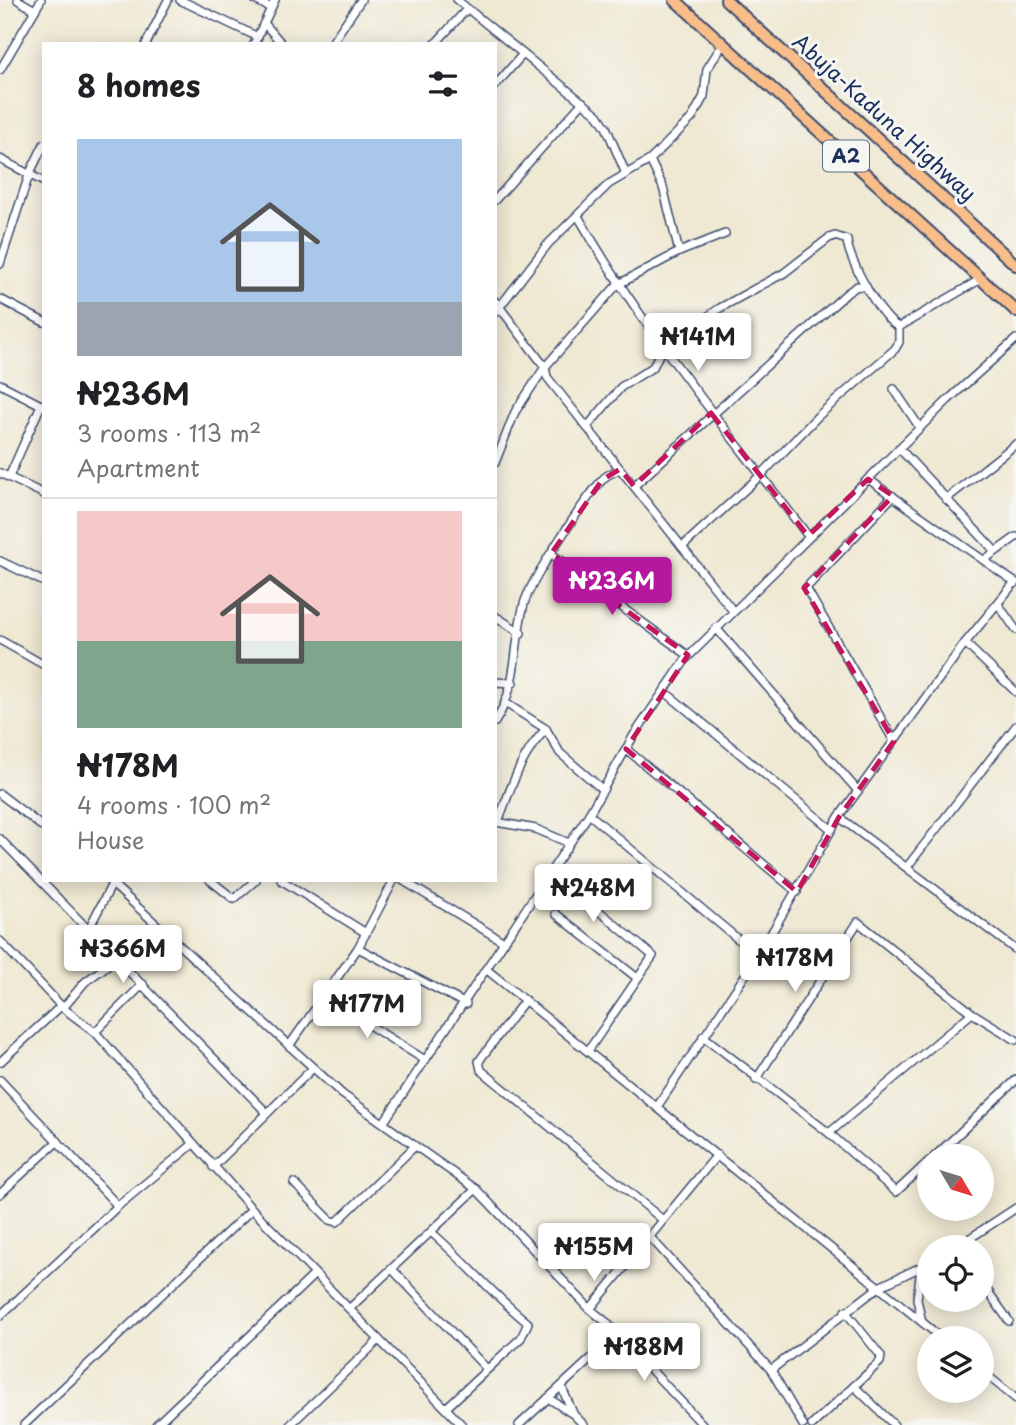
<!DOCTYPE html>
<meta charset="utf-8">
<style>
:root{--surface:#fff;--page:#f6f6f6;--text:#202124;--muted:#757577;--line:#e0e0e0;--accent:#b5179e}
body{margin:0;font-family:"Playpen Sans",sans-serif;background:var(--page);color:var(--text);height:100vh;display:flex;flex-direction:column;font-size:26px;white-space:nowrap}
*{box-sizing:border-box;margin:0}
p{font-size:23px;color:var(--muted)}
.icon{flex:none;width:38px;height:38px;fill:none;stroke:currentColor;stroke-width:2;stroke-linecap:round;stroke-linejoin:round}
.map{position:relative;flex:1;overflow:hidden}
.sheet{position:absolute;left:42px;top:42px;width:455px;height:840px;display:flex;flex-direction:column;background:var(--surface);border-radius:0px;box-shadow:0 4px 18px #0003}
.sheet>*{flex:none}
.needle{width:46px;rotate:128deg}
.controls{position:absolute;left:917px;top:1144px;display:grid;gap:14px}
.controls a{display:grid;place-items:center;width:77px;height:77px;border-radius:50%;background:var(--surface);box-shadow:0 4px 18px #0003;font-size:35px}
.price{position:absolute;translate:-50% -60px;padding:0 16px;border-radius:7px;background:#fff;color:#222;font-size:23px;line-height:46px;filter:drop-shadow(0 2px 4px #0008)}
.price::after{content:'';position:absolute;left:50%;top:42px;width:21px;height:16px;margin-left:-10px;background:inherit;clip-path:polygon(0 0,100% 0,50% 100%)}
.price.current{background:var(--accent);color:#fff}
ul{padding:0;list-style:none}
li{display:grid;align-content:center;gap:14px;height:371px;padding:0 35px}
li+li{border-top:2px solid var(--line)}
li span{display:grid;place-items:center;height:217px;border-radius:0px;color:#555}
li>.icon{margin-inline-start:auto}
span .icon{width:126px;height:126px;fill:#fffc;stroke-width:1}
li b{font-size:30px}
h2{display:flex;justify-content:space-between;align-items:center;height:84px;padding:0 35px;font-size:30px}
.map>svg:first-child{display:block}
</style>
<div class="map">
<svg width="1016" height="1425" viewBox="0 0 1016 1425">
<rect width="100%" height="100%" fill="#f6f6f2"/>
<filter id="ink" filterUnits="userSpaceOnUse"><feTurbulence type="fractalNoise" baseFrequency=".0143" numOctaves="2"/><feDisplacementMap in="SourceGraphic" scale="14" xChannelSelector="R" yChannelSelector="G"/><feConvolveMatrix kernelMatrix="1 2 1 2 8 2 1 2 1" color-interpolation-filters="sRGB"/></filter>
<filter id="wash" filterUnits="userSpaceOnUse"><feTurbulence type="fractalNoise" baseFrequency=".00686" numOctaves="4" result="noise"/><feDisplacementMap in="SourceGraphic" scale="28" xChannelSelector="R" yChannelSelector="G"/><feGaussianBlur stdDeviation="1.57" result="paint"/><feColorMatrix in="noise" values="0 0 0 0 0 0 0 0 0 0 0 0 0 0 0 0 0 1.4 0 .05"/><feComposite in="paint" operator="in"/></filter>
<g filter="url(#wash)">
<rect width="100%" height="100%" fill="#efe8d2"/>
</g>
<g filter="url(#ink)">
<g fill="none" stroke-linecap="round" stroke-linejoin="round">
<g stroke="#3b4b6f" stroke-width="10">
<g id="minor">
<path d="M18,0L35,10"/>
<path d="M180,0L258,37"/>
<path d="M255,0L271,8"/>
<path d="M457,0L598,115L606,127L626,174"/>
<path d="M264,23L282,44"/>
<path d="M146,44L168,0"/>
<path d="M254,44L275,0"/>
<path d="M331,44L361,0"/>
<path d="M435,44L467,9"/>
<path d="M0,70L41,0"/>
<path d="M495,86L523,54"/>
<path d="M0,159L44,182"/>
<path d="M650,160L663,187L679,252"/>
<path d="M495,200L583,102"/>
<path d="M578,216C644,332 727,430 808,536"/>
<path d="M0,264L29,175L44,144"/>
<path d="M0,299L44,322"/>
<path d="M495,301L545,367L547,377L733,611"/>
<path d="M495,313L548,244L609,184L650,160L692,118L704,96L707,69L723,44"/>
<path d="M0,384L43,406"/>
<path d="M894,389L920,428"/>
<path d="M587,427L621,387L653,367L662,348L720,308L784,273L829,238L835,236L847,240C848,259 881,320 899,327L981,279"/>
<path d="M899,448L995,551"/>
<path d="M495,463L515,412L545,367L617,285L679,252L725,234"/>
<path d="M0,473L44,494"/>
<path d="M9,477L41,405"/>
<path d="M868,479L1016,583"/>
<path d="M634,486L847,293L857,286L866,287"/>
<path d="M893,496L806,588L894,741"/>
<path d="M946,499L1016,444"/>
<path d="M682,547L761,475L818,416L895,349L899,342V327"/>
<path d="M551,554L602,585L620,606L689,656"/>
<path d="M984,560L1016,537"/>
<path d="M0,561L44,582"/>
<path d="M998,604L1016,630"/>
<path d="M495,616L521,633"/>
<path d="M716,628L858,791"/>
<path d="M0,640L44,665"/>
<path d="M965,643L1016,692"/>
<path d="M495,682L513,683"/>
<path d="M664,691L831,829"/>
<path d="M507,704L546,729L560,753L603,790"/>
<path d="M495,722C519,685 513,645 524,604C531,579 584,501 602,480C606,475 613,472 620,469"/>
<path d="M626,749L797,892"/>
<path d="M0,794L44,828"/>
<path d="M589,814L758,956"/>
<path d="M839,817L1016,950"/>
<path d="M496,822L536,829L569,843"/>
<path d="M498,822C511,788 520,756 546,729"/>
<path d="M0,839L266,1112"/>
<path d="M907,867L1016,726"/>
<path d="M551,871L653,956L588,1051"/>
<path d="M108,880L342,1094L476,1189L590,1309"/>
<path d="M210,880L234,899L256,880"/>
<path d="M281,880L366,933"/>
<path d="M402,880L504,942"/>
<path d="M556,914L636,977"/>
<path d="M87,932L112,884"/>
<path d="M0,941L63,1008L95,1032L252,1209L462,1425"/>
<path d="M358,948L466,1004"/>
<path d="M324,997L425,1060"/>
<path d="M525,1000L479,1061L481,1070L663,1220"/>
<path d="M63,1008L85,982L116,959"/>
<path d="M95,1032L143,984"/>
<path d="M703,1036L829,1133L896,1192L929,1161"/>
<path d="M289,1046L358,948L394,880"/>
<path d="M0,1062L61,1006"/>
<path d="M0,1080L118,1206"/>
<path d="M756,1080L858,922L972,1013"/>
<path d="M657,1107L758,956L839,817L965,643L1015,582"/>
<path d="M384,1122L486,969"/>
<path d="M829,1133L972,1013L1016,1040"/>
<path d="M934,1157L1016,1080"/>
<path d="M213,1167L313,1068"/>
<path d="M294,1183L330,1220L337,1222L414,1147"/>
<path d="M0,1194L58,1141"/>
<path d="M431,1232C465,1261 493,1295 528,1323L521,1338L447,1407"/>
<path d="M650,1237L771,1370L803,1425"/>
<path d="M955,1248L1016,1208"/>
<path d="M921,1268L917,1299L922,1322"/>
<path d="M392,1269L487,1369"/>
<path d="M982,1283L1009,1321"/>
<path d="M350,1308L476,1189"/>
<path d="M0,1316L118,1206L192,1145"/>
<path d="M606,1322L703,1425"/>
<path d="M943,1339L486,969L589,814L634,735L686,659L948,400L1016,339"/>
<path d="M771,1370L879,1287L929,1263"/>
<path d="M982,1371L1016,1399"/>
<path d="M854,1386L894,1425"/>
<path d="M562,1388L573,1413"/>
<path d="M548,1398L573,1414L584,1425"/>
<path d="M24,1425L252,1209"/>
<path d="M156,1425L314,1275"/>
<path d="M290,1425L379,1340"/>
<path d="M519,1425L595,1355L606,1322L590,1309L717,1155"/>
<path d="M812,1425L880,1362L881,1356L845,1311"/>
</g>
</g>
<g stroke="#3b4b6f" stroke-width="14">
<g id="highway">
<path d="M675,0L1016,311"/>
<path d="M726,0L1016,265"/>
</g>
</g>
<use href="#minor" stroke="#fff" stroke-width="7"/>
<use href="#highway" stroke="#f8bd89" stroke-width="10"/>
</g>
</g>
<path fill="none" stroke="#c2185b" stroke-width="5" stroke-dasharray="14 9" stroke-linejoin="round" d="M711,413L808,536L868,479L893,496L804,588L894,741L839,817L797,892L626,749L688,655L620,606L602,585L551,554L602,480L620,469L634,486Z"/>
<g text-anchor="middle" stroke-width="6" stroke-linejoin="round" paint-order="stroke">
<rect fill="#f6f6f2" stroke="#5d6b8a" stroke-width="2" x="823" y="140.5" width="46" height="31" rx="5"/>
<g font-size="19" font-weight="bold" fill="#1b2f5e">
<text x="846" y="163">A2</text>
</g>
<g font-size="21" fill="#1b2f5e" stroke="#f6f6f2">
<text transform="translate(884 118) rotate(42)" y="7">Abuja-Kaduna Highway</text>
</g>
</g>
</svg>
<div class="controls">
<a><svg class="needle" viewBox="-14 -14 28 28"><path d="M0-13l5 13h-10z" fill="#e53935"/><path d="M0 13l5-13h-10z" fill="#757577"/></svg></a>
<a><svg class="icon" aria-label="locate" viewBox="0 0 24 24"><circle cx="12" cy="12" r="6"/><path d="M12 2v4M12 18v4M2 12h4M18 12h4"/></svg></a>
<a><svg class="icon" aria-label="layers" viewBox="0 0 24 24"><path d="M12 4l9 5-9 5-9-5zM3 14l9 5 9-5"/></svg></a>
</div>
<b class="price" style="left:698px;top:373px">₦141M</b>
<b class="price current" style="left:612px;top:617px">₦236M</b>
<b class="price" style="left:593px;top:924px">₦248M</b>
<b class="price" style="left:123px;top:985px">₦366M</b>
<b class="price" style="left:795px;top:994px">₦178M</b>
<b class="price" style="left:367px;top:1040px">₦177M</b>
<b class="price" style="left:594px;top:1283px">₦155M</b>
<b class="price" style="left:644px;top:1383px">₦188M</b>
<section class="sheet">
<h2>8 homes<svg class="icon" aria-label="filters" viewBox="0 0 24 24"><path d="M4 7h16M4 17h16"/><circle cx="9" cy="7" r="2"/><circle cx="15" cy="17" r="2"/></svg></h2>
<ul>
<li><span style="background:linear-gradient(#a9c7e8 75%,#9aa5b1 0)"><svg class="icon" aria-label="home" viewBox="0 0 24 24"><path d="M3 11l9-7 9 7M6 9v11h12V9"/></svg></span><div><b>₦236M</b><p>3 rooms · 113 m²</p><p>Apartment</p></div></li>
<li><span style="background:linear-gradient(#f6c9c9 60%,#7fa58c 0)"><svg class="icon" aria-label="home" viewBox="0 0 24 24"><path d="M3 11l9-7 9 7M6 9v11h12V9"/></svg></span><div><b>₦178M</b><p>4 rooms · 100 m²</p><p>House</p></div></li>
</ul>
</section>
</div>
